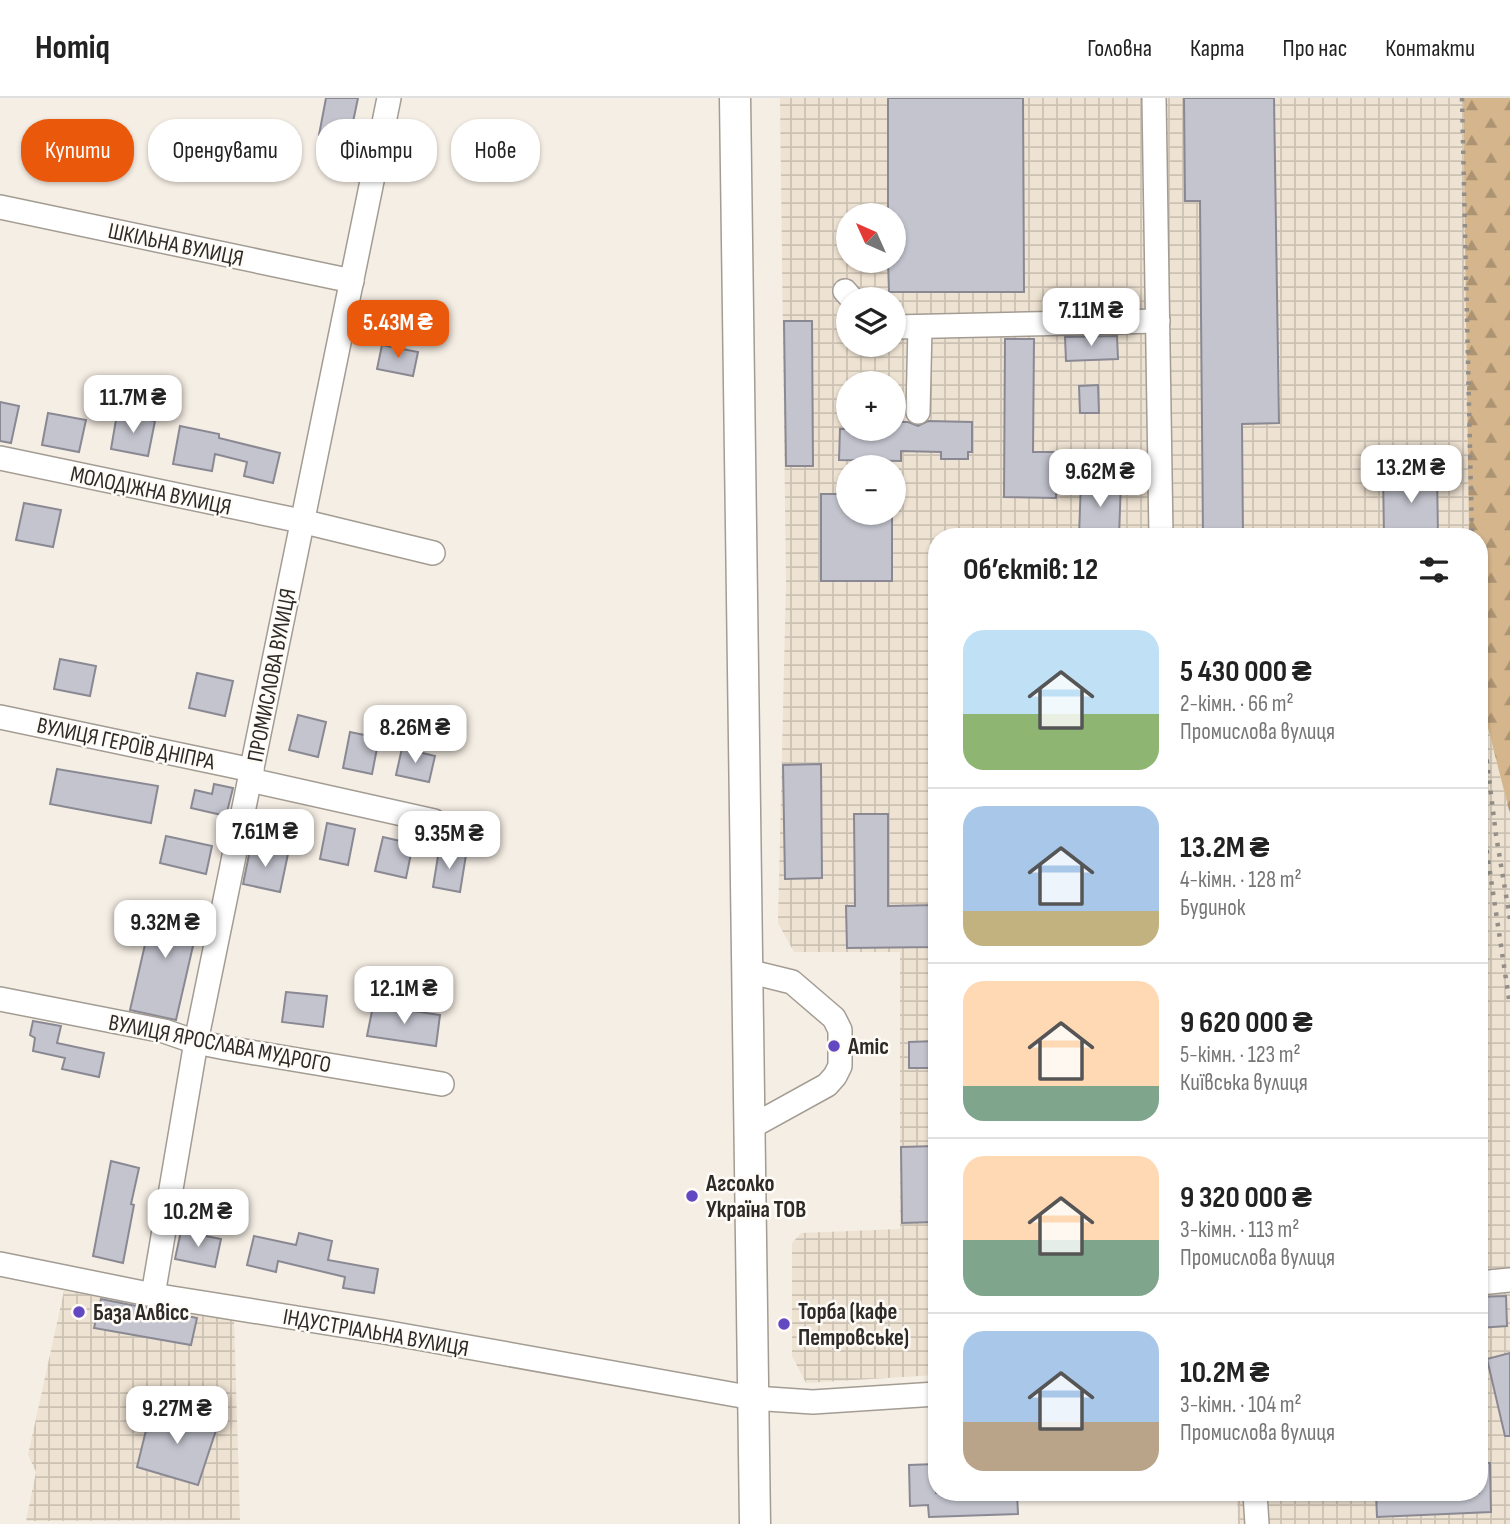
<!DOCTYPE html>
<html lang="uk">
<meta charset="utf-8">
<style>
:root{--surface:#fff;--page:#f2f2f2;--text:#222;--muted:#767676;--line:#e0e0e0;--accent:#ea580c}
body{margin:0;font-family:"Sofia Sans Condensed",sans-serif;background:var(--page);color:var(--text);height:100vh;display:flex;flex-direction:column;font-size:26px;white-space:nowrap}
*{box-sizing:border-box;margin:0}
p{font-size:23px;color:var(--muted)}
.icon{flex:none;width:38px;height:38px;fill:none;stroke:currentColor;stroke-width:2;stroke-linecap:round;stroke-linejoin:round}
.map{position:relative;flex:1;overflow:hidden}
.side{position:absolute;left:928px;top:430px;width:560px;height:973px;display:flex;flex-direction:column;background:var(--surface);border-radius:28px;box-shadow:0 2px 5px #0004}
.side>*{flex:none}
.top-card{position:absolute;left:21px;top:21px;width:665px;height:63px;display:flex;gap:14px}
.needle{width:46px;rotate:315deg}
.tools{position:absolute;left:836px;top:105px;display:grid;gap:14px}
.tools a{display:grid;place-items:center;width:70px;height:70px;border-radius:50%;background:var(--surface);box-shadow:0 2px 5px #0004;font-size:35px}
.price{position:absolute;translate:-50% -60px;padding:0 16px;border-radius:14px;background:#fff;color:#222;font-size:23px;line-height:46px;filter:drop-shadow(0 2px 4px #0008)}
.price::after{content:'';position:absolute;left:50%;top:42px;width:21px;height:16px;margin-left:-10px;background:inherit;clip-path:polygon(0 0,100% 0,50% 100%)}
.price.selected{background:var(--accent);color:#fff}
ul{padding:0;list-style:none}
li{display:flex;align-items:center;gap:21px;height:175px;padding:0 35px}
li+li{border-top:2px solid var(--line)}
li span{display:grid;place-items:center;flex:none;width:196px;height:140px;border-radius:21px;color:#555}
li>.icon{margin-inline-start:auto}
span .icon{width:84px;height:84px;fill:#fffc;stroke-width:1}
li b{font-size:30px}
h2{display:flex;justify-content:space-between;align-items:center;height:84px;padding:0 35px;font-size:30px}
.pill{padding:0 24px;border-radius:28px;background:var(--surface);box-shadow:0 2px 5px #0004;font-size:24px;line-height:63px}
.pill.selected{background:var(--accent);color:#fff}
header{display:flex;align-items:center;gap:42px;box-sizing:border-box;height:98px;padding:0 35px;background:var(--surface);border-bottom:2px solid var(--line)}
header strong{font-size:33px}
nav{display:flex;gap:38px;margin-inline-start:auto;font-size:24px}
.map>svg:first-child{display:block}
</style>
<header>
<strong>Homiq</strong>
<nav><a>Головна</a><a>Карта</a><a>Про нас</a><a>Контакти</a></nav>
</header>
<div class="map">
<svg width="1510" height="1426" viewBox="0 0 1510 1426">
<defs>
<pattern id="industrial-grid" width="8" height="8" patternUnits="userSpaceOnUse" patternTransform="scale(1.75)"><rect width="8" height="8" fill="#eee2d2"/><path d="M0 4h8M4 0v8" fill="none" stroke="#ccc2b4"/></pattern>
<pattern id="forest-firs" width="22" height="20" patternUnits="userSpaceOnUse" patternTransform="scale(1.75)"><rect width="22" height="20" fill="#d4b58c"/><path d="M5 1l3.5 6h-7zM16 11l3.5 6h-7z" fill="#ac9372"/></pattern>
</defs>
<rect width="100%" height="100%" fill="#f5eee4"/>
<g fill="url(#industrial-grid)" fill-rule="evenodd">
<path d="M780,0H1463L1469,439H936V1277L806,1285L792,1258V1145L801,1135L900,1131V854H794L778,825L786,485ZM849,117H894V163H849ZM849,201H894V247H849ZM849,285H894V331H849ZM849,369H894V415H849Z"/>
<path d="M1479,595L1510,716V1426H1238L1237,1395H1479Z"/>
<path d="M64,1193L234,1221L240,1422L26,1423L36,1374L28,1357Z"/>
</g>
<path fill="url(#forest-firs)" d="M1463,0H1510V716L1479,595V439H1469Z"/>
<g fill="#c4c4cf" stroke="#8a8993" stroke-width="2">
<path d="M326,0H358L349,43L319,37Z"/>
<path d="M888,0H1023L1024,194H889L888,163H894V117H888Z"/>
<path d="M1184,0H1274L1279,325L1242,326L1243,439H1203L1200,103H1185Z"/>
<path d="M784,223H812L813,368H786Z"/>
<path d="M1117,238L1118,261L1066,263L1065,239Z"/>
<path d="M1005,241H1034L1033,354H1057L1056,400L1004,399Z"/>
<path d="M382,247L418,254L413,278L377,271Z"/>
<path d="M1098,287L1099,315H1080L1079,288Z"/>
<path d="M0,304L19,308L11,345L0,343Z"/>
<path d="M48,315L86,322L79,354L42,347Z"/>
<path d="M117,316L155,323L148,358L111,351Z"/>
<path d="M928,323L972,324V354H968V361H941V354L901,353V363L839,362L840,331H894V324H908L918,328Z"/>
<path d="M180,328L219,336V340L280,355L273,385L244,378L247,364L215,356L212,373L173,366Z"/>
<path d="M1437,374L1438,439H1384L1383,375Z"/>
<path d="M1081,382L1121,383L1119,439H1079Z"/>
<path d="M821,396H849V415H892V483H821Z"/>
<path d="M24,405L61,412L53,449L16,442Z"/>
<path d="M60,561L96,568L90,598L54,591Z"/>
<path d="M197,575L233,583L225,618L189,610Z"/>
<path d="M298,617L326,624L318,659L289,652Z"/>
<path d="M350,634L379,640L372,676L343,670Z"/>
<path d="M402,650L435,658L429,684L396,677Z"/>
<path d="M821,666L822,780L785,781L783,667Z"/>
<path d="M57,671L158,688L151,725L50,706Z"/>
<path d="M214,686L233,690L226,718L191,710L195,692L212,696Z"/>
<path d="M854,716H888V808L936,807V849L847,850L846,808H855Z"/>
<path d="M327,725L355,731L348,767L320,761Z"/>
<path d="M166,738L212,748L206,776L160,765Z"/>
<path d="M383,739L413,746L406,780L375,773Z"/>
<path d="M251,747L288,756L280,794L243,786Z"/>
<path d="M439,752L466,757L460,794L433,789Z"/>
<path d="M155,803L201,813L176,922L130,912Z"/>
<path d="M286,894L327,898L323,929L282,924Z"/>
<path d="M373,908L406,915V912L440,917L436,948L367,938Z"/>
<path d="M33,923L61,928L57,945L104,955L99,979L62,971L65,960L33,953L35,940L30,937Z"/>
<path d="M936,943V970H909V944Z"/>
<path d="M936,1048V1124L902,1125L901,1049Z"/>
<path d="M111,1063L139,1070L131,1106L134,1107L123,1165L93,1158Z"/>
<path d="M181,1133L221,1141L215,1169L175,1161Z"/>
<path d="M299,1135L332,1143L328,1162L378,1171L374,1195L343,1190L345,1179L278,1163L276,1174L247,1167L254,1138L296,1147Z"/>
<path d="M1506,1198L1507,1228L1479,1230V1199Z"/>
<path d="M101,1201L197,1220L191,1247L94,1230Z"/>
<path d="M1510,1255V1338H1505L1487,1261Z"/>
<path d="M151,1312L219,1323L198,1387L137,1369Z"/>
<path d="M1479,1365H1490L1491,1414L1377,1419L1376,1395H1479Z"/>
<path d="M936,1366V1395H1017L1018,1416L929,1419L928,1407L910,1408L909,1367Z"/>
</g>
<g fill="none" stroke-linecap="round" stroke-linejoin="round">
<g stroke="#a39c93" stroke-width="26">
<g id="minor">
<path d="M1154,0L1161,439"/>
<path d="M0,109L352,183"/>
<path d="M845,193L852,201"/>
<path d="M894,229L1158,223"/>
<path d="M918,314L920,229"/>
<path d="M0,360L301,423L433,455"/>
<path d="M0,619L252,672"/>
<path d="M250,682L434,723"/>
<path d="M747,873L792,884L834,920L840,932V968L835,978L827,987L749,1030"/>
<path d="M0,901L164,933L196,944L226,950L442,986"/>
<path d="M0,1166L153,1197L384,1234L753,1300L813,1304L936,1296"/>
<path d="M1479,1185L1510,1182"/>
<path d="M153,1197L196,944L389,0"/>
<path d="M1255,1395L1257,1426"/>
</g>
</g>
<g stroke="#a39c93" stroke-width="33">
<path id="major" d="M735,0L755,1426"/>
</g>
<use href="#minor" stroke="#fff" stroke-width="23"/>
<use href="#major" stroke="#fff" stroke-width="30"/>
<g stroke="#938f88" stroke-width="4.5" stroke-dasharray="3.5 7" stroke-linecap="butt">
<path d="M1462,0L1472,439"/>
<path d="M1479,599L1496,737L1510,821"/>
<path d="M1482,721L1510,908"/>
<path d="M1479,1122L1480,1134"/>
</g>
</g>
<g fill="#6248c1" stroke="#fffcf8" stroke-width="2.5">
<circle cx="834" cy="948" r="7"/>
<circle cx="692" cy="1098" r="7"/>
<circle cx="79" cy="1214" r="7"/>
<circle cx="784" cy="1226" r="7"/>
</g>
<g text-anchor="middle" stroke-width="5" stroke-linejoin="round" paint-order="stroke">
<g font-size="23" fill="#2d2b27" stroke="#fffcf8">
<text transform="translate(176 146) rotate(12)" y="8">ШКІЛЬНА ВУЛИЦЯ</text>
<text transform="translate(151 392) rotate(12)" y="8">МОЛОДІЖНА ВУЛИЦЯ</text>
<text transform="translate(271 577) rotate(-79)" y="8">ПРОМИСЛОВА ВУЛИЦЯ</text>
<text transform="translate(126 645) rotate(12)" y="8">ВУЛИЦЯ ГЕРОЇВ ДНІПРА</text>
<text transform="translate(220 945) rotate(11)" y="8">ВУЛИЦЯ ЯРОСЛАВА МУДРОГО</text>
<text transform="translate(376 1234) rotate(10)" y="8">ІНДУСТРІАЛЬНА ВУЛИЦЯ</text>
</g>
<g font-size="23" font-weight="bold" fill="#2d2b27" stroke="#fffcf8" text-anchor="start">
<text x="848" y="956">Amic</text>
<text x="706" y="1093">Агсолко<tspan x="706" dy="26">Україна ТОВ</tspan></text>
<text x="798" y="1221">Торба (кафе<tspan x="798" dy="26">Петровське)</tspan></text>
<text x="93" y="1222">База Алвісс</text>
</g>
</g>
</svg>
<div class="tools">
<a><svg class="needle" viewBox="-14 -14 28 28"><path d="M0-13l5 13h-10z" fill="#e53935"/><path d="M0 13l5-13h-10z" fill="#767676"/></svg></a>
<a><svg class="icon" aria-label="layers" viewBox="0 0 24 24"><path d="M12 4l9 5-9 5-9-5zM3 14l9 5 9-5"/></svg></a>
<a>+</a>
<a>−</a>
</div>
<b class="price" style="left:1091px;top:250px">7.11M ₴</b>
<b class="price selected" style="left:398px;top:262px">5.43M ₴</b>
<b class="price" style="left:133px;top:337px">11.7M ₴</b>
<b class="price" style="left:1411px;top:407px">13.2M ₴</b>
<b class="price" style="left:1100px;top:411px">9.62M ₴</b>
<b class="price" style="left:415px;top:667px">8.26M ₴</b>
<b class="price" style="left:265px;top:771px">7.61M ₴</b>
<b class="price" style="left:449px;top:773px">9.35M ₴</b>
<b class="price" style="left:165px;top:862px">9.32M ₴</b>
<b class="price" style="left:404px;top:928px">12.1M ₴</b>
<b class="price" style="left:198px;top:1151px">10.2M ₴</b>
<b class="price" style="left:177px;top:1348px">9.27M ₴</b>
<div class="top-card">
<a class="pill selected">Купити</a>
<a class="pill">Орендувати</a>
<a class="pill">Фільтри</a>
<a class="pill">Нове</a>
</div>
<section class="side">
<h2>Об’єктів: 12<svg class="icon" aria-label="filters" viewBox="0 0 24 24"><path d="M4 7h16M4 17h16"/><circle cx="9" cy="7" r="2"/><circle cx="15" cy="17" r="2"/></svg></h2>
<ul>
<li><span style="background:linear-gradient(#bfe0f5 60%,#8fb573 0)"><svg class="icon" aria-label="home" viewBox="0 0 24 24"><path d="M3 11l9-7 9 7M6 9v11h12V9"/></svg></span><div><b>5 430 000 ₴</b><p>2-кімн. · 66 m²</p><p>Промислова вулиця</p></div></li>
<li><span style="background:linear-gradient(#a9c7e8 75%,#c2b280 0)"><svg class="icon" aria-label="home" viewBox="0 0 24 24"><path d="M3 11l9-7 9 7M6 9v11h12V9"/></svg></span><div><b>13.2M ₴</b><p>4-кімн. · 128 m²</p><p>Будинок</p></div></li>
<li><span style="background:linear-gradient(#ffd9b3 75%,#7fa58c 0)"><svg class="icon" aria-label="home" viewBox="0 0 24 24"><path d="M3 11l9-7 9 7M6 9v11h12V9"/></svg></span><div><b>9 620 000 ₴</b><p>5-кімн. · 123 m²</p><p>Київська вулиця</p></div></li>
<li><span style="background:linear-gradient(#ffd9b3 60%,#7fa58c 0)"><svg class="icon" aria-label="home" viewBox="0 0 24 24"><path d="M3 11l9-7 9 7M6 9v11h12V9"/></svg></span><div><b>9 320 000 ₴</b><p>3-кімн. · 113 m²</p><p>Промислова вулиця</p></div></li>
<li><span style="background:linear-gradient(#a9c7e8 65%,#b9a48a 0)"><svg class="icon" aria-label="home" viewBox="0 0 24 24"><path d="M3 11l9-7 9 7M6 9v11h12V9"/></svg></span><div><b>10.2M ₴</b><p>3-кімн. · 104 m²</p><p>Промислова вулиця</p></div></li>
</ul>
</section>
</div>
